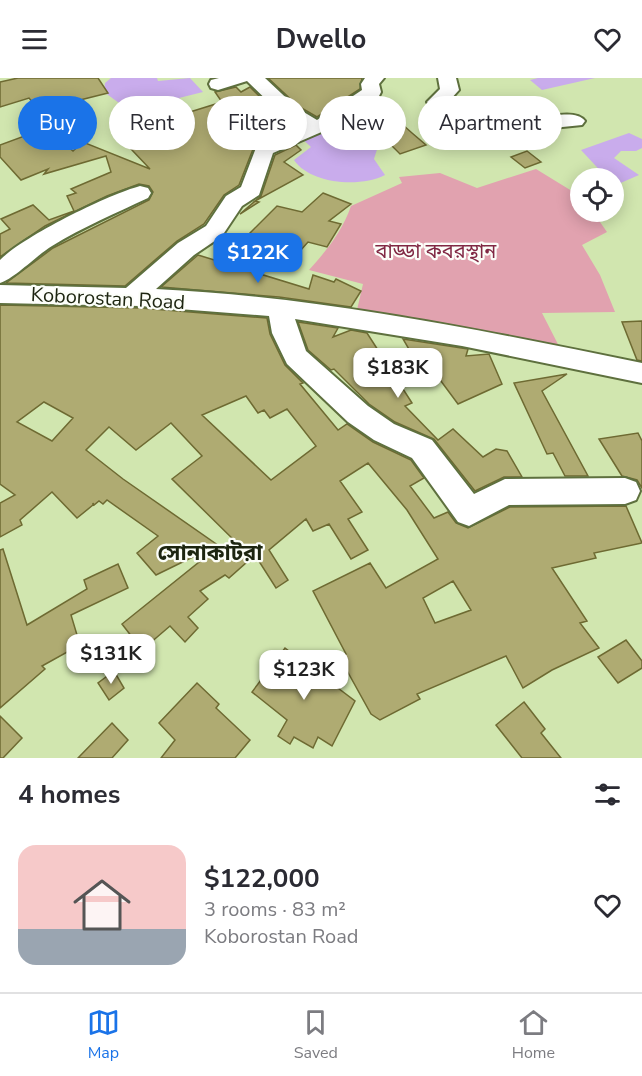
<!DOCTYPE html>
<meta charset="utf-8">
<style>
:root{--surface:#fff;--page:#f7f7f7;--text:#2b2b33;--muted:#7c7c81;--line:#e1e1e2;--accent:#1a73e8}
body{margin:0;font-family:"Nunito Sans","Noto Sans Bengali",sans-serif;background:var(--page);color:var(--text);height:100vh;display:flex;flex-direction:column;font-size:22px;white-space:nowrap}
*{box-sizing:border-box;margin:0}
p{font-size:20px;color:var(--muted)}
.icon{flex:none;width:33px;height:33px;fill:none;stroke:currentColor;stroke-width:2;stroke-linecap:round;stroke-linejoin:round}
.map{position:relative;height:680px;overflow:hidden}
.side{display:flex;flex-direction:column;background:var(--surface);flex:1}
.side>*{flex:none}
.hud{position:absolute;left:18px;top:18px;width:606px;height:54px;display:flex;gap:12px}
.fabs{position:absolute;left:570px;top:90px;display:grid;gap:12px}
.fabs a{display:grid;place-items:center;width:54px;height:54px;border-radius:50%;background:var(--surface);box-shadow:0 3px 15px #0003;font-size:30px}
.price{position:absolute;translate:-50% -51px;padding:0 14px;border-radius:12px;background:#fff;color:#222;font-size:20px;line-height:39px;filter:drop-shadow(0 2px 3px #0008)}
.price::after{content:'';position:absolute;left:50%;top:36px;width:18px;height:14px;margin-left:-9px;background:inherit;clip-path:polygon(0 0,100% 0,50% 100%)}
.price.on{background:var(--accent);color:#fff}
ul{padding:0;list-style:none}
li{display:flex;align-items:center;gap:18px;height:150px;padding:0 18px}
li span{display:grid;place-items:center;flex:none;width:168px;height:120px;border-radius:18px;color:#555}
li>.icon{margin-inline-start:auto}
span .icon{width:72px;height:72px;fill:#fffc;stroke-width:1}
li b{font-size:26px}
h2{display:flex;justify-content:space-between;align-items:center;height:72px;padding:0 18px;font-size:26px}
.tag{padding:0 21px;border-radius:27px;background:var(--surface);box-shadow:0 3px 15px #0003;font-size:21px;line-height:54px}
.tag.on{background:var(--accent);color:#fff}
header{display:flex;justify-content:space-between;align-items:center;height:78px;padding:0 18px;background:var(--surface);font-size:27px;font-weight:700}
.tab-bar{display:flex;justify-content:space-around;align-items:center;height:84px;border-top:2px solid var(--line);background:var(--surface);font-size:16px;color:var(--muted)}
.tab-bar a{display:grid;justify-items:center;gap:3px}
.tab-bar .on{color:var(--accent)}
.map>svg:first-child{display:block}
</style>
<header><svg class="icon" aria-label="menu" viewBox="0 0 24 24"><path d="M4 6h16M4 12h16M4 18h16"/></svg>Dwello<svg class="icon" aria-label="heart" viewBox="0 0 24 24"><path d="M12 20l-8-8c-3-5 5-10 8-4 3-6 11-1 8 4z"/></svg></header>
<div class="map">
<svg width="642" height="680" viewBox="0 0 642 680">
<rect width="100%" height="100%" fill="#d1e6af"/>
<path fill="#e1a2af" d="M536,91L580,118V134H593L607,154L582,167L600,197L615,234L542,235L564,278L357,232L363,206L309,192C327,172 342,154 351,128L402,105L399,99L440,95L477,110Z"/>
<g fill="#c9acec">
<path d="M111,0H157L158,3L190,0L203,14L179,20L187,27L141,41L104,14L105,5Z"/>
<path d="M538,0H595L542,12L530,2Z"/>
<path d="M329,51L341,57L364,54L379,65L374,81L385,97C360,110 310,106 294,82L311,69L299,58Z"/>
<path d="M629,55L642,61V70L636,73H621L614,80L639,97L616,107L614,100H607L581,72Z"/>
</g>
<g fill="#afab72" stroke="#6e6a32" stroke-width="1.5" fill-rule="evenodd">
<path d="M18,0H98L108,15L76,23L79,28L60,33L53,21L35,27L29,20L0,29V4Z"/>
<path d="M268,0H362L360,11L317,39L298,28Z"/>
<path d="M236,9L241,14L250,9L281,40L296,48L255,66L239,107L224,117L204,146L177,163L125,208L6,205L53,170L149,122L153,114L149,108L139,106L107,118L45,148L0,179V156L10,151L1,141L33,127L49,142L74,133L67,118L76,115L71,111L111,94L106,78L44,96L48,91L21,102L0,79V67L27,57L36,66L54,57L73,73L83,64L150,91L113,52L139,42L145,48L222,24L215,14Z"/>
<path d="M376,23L412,55L426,67L400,76L370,46L356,54L342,47Z"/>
<path d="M296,67L301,72L284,84L303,97L255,123L259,124L240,136L261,118L275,77Z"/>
<path d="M527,73L541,84L525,90L511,79Z"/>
<path d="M323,115L351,126L329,143L341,146L327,169L308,164L292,182L242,163L277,128L302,134Z"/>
<path d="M198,177L309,211L313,197L334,204L336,201L361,213L351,229L279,219L161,209Z"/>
<path d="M0,227L140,230L267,240L270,256L285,287L303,305L300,306L338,352L347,346L373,364L411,382L424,400L410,408L434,440L448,434L456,445L468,450L510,429L626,428L642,465L594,475L596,480L552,490L587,543L580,545L599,570L552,592L523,610L506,578L417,616L420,621L380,642L371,636L340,580L346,576L313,513L370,485L386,510L438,481L407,432L368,385L340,403L362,434L348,441L368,472L351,481L329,446L313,453L306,441L269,472L288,502L276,510L255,477L229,500L225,497L200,513L208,521L188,539L198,550L185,564L170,548L142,572L122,546L204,480L201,475L156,497L137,475L158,458L107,422L103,426L99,423L94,427L93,425V427L77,440L52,414L20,442L22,447L0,459V425L15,417L0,406ZM246,318L258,335L264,332L270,340L287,331L316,368L271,402L202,337ZM44,324L73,340L52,363L17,344ZM171,345L202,378L172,401L242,470L235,479L123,401L86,372L109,349L136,372ZM453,503L471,532L435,545L423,520Z"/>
<path d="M642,243V283L637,282L622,244Z"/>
<path d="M298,244L338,250L333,259L351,252L367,255L412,325L405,328L438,362L453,351L483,379L496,371L507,373L522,399H504L475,413L434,361L395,344L369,326L334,291L331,292L308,272Z"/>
<path d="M403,261L468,271L466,278L489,276L502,306L458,326L435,295L428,304Z"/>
<path d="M567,296L542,313L588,398H565L553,375L547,376L514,305Z"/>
<path d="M638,355L642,363V410L637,402L622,398L599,361Z"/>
<path d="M3,471L27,547L87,511L84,502L118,486L128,510L71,537L80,567L42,588L45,591L0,630V472Z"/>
<path d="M626,562L642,583V590L618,605L598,579Z"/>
<path d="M285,570L355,623L332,668L318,659L313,670L294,659L290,666L278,658L287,642L252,614Z"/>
<path d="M114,593L124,610L109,622L98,605Z"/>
<path d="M197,605L219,626L216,630L250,662L235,680H161L175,662L159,645Z"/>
<path d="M524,624L545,651L541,655L561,680H522L496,647Z"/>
<path d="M0,638L22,660L3,680H0Z"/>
<path d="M112,645L128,662L112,680H78Z"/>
</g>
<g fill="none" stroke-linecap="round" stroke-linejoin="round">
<g stroke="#5e703e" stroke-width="4">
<g id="minor">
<path d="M219,0H265L297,30L317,42L362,12L361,6L365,0H384L379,6L381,14L379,18L340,46L273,75L259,117L242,128L222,158L194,177L156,211C320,219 481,252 642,285V305L462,268L295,241L306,273L368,328L394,346L432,362L474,416L505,401L625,400L636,404L640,413L636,422L625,426L509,427L469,448L458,444L412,380L374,362L348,344L287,286L272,255L269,238L140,228L0,225V207L126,210L178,165L206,148L226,118L241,109L257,67L301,48L283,38L247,3L218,12L211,10L209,6L211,2Z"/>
<path d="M438,0H456L459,12L449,23C469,32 496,52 518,47C533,43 574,28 585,43L582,47L543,51L519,60L505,58L497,60L430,28L427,24L440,11Z"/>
<path d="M140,108L148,110L151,115L148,120C116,135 83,149 52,168C37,177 14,201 0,205V182C24,158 107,117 140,108Z"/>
</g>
</g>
<use href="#minor" fill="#fff" fill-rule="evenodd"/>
</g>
<g text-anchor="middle" stroke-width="4.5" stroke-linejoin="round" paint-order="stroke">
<g font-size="20" fill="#812844" stroke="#fcfef9">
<text x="436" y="180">বাড্ডা কবরস্থান</text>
</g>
<g font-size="20" fill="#1d2510" stroke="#fcfef9">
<text transform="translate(108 220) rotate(3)" y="7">Koborostan Road</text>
</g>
<g font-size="22" font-weight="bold" fill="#1d2510" stroke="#fcfef9">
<text x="210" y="482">সোনাকাটরা</text>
</g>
</g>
</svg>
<div class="fabs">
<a><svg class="icon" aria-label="locate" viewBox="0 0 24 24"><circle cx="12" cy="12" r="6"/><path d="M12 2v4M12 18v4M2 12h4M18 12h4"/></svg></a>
</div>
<b class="price on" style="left:258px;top:206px">$122K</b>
<b class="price" style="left:398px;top:321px">$183K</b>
<b class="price" style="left:111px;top:607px">$131K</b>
<b class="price" style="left:304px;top:623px">$123K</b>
<div class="hud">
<a class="tag on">Buy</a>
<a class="tag">Rent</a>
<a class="tag">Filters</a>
<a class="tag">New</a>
<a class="tag">Apartment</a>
</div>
</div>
<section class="side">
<h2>4 homes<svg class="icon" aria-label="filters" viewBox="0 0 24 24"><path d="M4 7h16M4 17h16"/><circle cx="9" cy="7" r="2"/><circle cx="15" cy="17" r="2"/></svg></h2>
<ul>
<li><span style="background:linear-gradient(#f6c9c9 70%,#9aa5b1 0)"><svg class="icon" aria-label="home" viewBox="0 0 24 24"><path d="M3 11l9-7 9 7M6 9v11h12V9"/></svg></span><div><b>$122,000</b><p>3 rooms · 83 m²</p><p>Koborostan Road</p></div><svg class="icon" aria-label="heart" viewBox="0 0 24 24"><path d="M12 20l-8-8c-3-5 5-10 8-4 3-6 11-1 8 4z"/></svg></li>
</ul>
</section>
<nav class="tab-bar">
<a class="on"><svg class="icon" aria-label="map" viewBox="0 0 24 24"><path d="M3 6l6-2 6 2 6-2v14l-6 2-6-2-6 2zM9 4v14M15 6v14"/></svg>Map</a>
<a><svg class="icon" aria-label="saved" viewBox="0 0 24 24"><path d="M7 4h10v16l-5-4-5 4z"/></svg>Saved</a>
<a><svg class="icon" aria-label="home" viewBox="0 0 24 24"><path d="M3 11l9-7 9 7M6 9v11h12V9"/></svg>Home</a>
</nav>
